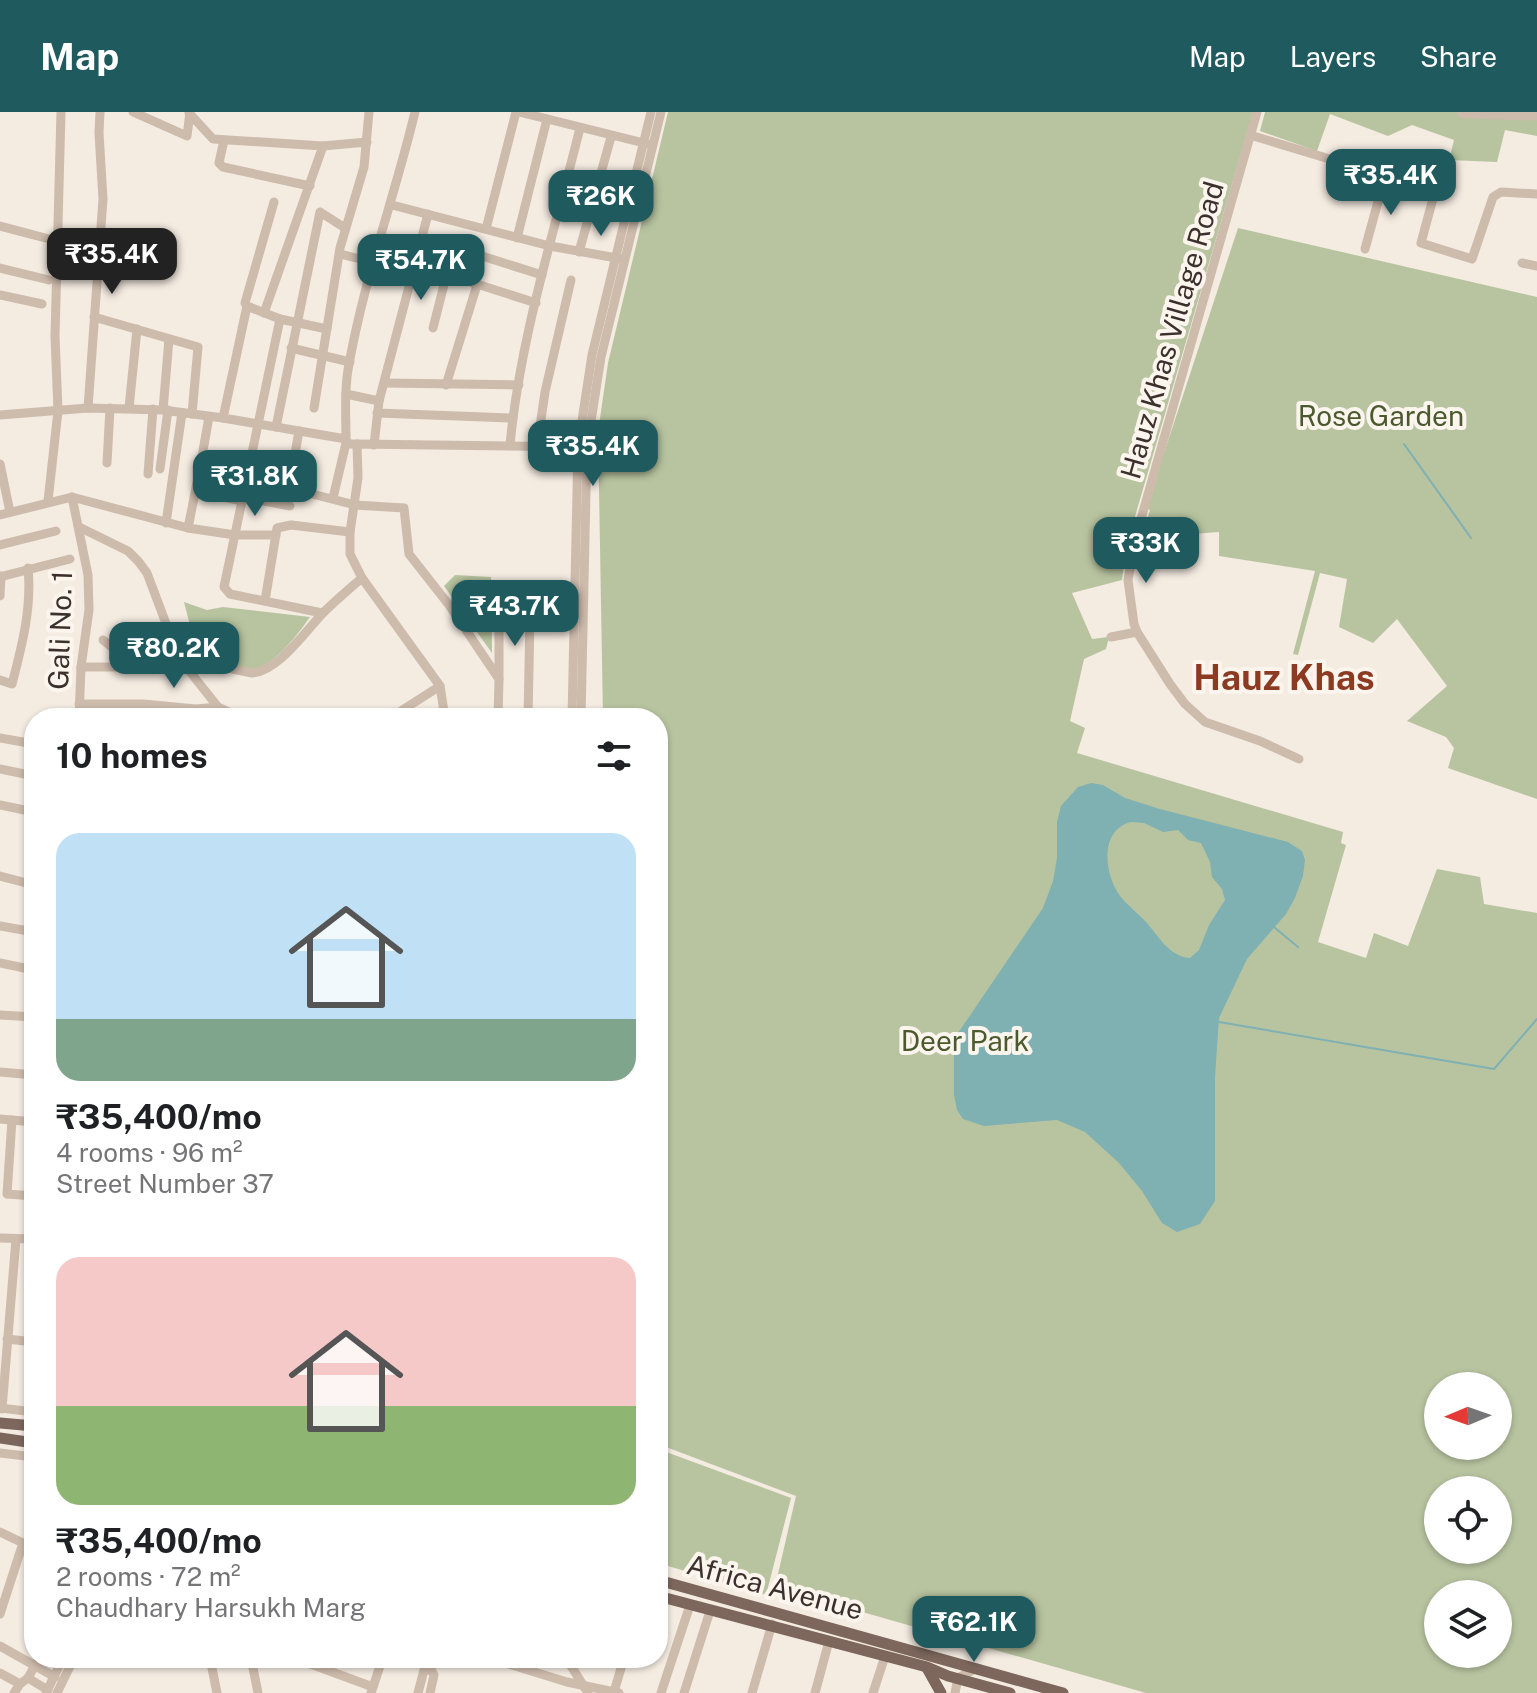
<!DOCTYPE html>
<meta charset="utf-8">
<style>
:root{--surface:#fff;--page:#f2f2f2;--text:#202124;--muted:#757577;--accent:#1f5a5e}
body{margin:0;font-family:"Public Sans",sans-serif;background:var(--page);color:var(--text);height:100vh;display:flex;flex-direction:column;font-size:30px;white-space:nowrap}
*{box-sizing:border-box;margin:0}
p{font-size:26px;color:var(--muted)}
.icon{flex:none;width:44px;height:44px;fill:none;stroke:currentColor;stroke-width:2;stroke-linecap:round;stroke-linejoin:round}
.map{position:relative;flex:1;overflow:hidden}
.side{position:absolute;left:24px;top:596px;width:644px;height:960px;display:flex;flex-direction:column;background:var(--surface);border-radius:32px;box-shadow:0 2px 6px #0004}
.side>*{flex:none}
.needle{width:52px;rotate:268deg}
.controls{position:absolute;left:1424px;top:1260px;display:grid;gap:16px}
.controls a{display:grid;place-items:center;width:88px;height:88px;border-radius:50%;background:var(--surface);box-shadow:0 2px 6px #0004;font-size:40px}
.price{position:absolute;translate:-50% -68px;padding:0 18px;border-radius:16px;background:var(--accent);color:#fff;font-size:26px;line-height:52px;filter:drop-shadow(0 2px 4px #0008)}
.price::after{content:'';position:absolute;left:50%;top:48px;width:24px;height:18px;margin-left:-12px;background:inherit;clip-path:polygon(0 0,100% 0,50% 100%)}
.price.selected{background:#222;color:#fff}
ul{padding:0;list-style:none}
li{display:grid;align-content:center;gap:16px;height:424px;padding:0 32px}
li span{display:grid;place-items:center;height:248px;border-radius:24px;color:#555}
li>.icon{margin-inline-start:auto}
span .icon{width:144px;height:144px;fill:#fffc;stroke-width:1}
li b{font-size:34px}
h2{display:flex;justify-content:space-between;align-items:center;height:96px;padding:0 32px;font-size:34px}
header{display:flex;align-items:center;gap:48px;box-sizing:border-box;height:112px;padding:0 40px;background:var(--accent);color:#fff}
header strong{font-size:38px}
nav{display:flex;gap:44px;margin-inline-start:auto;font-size:28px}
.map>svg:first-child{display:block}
</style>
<header>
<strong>Map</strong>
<nav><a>Map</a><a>Layers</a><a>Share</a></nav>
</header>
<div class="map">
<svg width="1537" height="1581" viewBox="0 0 1537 1581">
<rect width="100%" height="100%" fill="#f4ebe1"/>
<g fill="#b8c4a0" fill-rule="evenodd">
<path d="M668,0H1253L1129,425L1113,431L1115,440L1126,436L1122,468L1072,481L1092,527L1109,525L1106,537L1084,547L1070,609L1085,616L1077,641L1343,720L1341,731L1346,733L1318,830L1366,846L1374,821L1408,834L1437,757L1480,765L1484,792L1537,801V1581H1146L775,1475L796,1384L658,1332V606H603L598,320L608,251ZM1438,1274H1498V1334H1438ZM1438,1378H1498V1438H1438ZM1438,1482H1498V1542H1438Z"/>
<path d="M1265,0H1537V24L1505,18L1497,50L1449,48L1454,28L1412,13L1388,24L1330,2L1317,39L1260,19Z"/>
<path d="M1238,116L1537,185V687L1448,656L1454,636L1446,625L1407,609L1447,574L1397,507L1373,531L1339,515L1347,467L1320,461L1298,543L1293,542L1315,459L1219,444V420L1179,423L1139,435L1150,398L1146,396Z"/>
<path d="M455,463L491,465L492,541L444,474Z"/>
<path d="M184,490L207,498L223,495L310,505C298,522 272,558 248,558C230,558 204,548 185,545L177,525L192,521Z"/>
<path d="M658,1337L791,1386L766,1483L658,1451Z"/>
</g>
<path fill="#7fb0b2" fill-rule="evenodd" d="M1091,671L1103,673L1125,686L1160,697L1288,730L1302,739L1305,748L1303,764L1295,786L1286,802L1247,847L1219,906L1215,965V1089L1200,1112L1177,1120L1162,1111L1142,1079L1119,1051L1085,1020L1057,1008L984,1014L963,1007L957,998L954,983V927L1043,796L1053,769L1057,746V710L1061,694L1078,675ZM1131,710L1144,711L1163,720L1178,718L1188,728L1201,731L1210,750L1212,765L1222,777L1225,788L1209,813L1199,838L1190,846C1170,845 1159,825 1147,811C1139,802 1128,794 1120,784C1104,762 1099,718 1131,710Z"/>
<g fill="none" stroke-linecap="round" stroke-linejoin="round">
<g stroke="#7fb0b2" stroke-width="2">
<path d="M1404,332L1471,426"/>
<path d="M1275,816L1298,835"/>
<path d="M1219,910L1494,957L1537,907"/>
</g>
<g stroke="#cdbbac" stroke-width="9">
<path d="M133,0L187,24L190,0"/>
<path d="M519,0L648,32"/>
<path d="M1257,0L1135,428L1128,468L1134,512L1137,520L1170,572L1185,592L1205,610L1260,629L1299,647"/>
<path d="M189,1L213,27L323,34L367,30"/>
<path d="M1462,2L1537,4"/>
<path d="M1250,23L1435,79L1421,131L1472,147L1493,85L1501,80L1537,82"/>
<path d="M224,28L219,51L223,55L310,74"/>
<path d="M274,90L245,191L247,194L280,207L327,217"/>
<path d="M392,93L550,134L622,147"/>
<path d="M0,114L53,128"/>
<path d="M486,117L516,0"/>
<path d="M517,126L547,7"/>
<path d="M447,133L542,163"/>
<path d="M455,137L447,159L449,163L536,191"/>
<path d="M1365,137L1385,64"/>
<path d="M579,140L611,25"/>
<path d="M340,142L372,150"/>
<path d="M1522,151L1537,154"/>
<path d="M0,156L49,168"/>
<path d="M0,183L42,192"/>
<path d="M247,194L223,306L346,327"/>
<path d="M264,201L323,34"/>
<path d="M94,205L198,235L192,302"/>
<path d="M280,207L224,475L230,482L322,501"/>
<path d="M433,216L447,161"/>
<path d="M291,236L350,250"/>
<path d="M385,271L519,273"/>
<path d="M446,273L477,173"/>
<path d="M346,282L379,289"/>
<path d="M88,296L103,87L99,21L100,0"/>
<path d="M129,296L137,217"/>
<path d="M314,296L340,136L364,55L369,0"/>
<path d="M163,298L169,227"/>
<path d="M377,301L513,306"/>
<path d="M0,303L88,296L163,298L223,306"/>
<path d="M276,315L320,100L345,116"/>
<path d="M299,319L289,376L355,393L404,396L409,442L449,493L499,567L498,606"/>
<path d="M357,332H348L346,327C346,304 344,281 348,258C363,170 394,87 415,0"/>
<path d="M374,333L379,289L428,102"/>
<path d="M510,333C520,226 554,121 580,16"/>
<path d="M537,335L545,280L571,168"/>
<path d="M107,351L110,296"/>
<path d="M0,352L10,400"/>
<path d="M160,357L168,298"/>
<path d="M199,361L209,305"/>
<path d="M148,362L153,297"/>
<path d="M196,379L242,389"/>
<path d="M72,385L88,463L89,498L81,555L79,606"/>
<path d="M243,385L290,394"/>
<path d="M333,386L346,331"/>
<path d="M48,389L58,299L55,224L61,0"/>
<path d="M0,403L72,385L188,416L235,423H276"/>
<path d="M166,411L182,301"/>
<path d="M79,415L128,439L138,449L147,461L179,546L218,595"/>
<path d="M188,416L198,366"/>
<path d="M0,433L56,419"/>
<path d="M0,465L70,447"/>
<path d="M0,484L1,464"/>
<path d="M265,489L277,416L291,413L350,420"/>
<path d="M115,525L138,552L186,556"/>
<path d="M1111,525L1137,520"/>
<path d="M103,528L113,536L119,529"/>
<path d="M179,546L252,561C279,559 306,518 324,500C336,488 349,477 362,466"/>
<path d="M81,555H118L128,540"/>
<path d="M499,567V497L502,489L579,486"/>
<path d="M0,568L12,572C22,534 32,495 28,456"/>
<path d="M79,592H143L196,597L218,595L238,604L260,606"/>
<path d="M396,606L401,599L440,574"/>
<path d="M445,606L440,574L362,466L350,442V420L358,366L357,332L582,335"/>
<path d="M528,606L530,505"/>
<path d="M572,606L578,335L592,243L651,0"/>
<path d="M581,606L587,335L601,245L661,0"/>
<path d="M0,626L34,632"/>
<path d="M0,657L34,664"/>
<path d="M0,693L34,700"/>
<path d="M0,764L34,773"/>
<path d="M0,814L34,820"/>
<path d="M0,851L34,858"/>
<path d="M0,903L34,905"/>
<path d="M0,960L34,963"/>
<path d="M0,1007L34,1010"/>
<path d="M12,1008L7,1082L34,1084"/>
<path d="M0,1126L34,1127"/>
<path d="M7,1227L34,1230"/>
<path d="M0,1296L34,1300"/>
<path d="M2,1297L16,1127"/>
<path d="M0,1341L34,1345"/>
<path d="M0,1420L23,1431"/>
<path d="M0,1502L23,1431L34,1436"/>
<path d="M0,1534L55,1565"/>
<path d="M210,1546L217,1581"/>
<path d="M251,1546L258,1581"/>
<path d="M294,1546L373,1575"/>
<path d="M489,1546L567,1570L619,1581"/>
<path d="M566,1546L588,1581"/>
<path d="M0,1561L20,1572L14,1581"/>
<path d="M28,1566L48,1578"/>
<path d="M20,1572L28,1566L39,1546"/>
<path d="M614,1580L624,1546"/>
<path d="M46,1581L63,1546"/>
<path d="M57,1581L74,1546"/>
<path d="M371,1581L380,1554"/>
<path d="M418,1581L424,1558H431"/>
<path d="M430,1581L434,1563L431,1558L435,1546"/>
<path d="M661,1581L690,1493"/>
<path d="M684,1581L710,1499"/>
<path d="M752,1581L772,1512"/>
<path d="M815,1581L829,1529"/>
<path d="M873,1581L885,1544"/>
<path d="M955,1581L958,1566L977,1556"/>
</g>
<g stroke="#7d675c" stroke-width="11">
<path d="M0,1311L34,1314"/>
<path d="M0,1326L34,1331"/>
<path d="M658,1468L1063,1581"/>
<path d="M658,1484L927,1555L948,1564L1010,1581"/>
<path d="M927,1556L941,1581"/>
</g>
</g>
<g text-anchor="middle" stroke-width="8" stroke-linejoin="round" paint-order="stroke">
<g font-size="28" fill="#3b302b" stroke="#fbf5ee">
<text transform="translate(1172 218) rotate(-74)" y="10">Hauz Khas Village Road</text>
<text transform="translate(60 518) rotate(-88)" y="10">Gali No. 1</text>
<text transform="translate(775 1475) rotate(15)" y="10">Africa Avenue</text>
</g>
<g font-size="28" fill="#4a5a2e" stroke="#fbf5ee">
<text x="1381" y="314">Rose Garden</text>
<text x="965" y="939">Deer Park</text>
</g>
<g font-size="36" font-weight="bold" fill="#8c3b22" stroke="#fbf5ee">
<text x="1284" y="578">Hauz Khas</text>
</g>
</g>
</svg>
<div class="controls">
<a><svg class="needle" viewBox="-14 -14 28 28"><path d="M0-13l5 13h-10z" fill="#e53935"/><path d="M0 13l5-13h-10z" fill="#757577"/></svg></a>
<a><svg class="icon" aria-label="locate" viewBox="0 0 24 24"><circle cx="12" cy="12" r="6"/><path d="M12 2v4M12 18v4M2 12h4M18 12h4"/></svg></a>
<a><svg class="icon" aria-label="layers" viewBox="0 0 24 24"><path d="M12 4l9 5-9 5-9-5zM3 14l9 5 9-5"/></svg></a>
</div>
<b class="price" style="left:1391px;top:105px">₹35.4K</b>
<b class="price" style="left:601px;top:126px">₹26K</b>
<b class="price selected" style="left:112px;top:184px">₹35.4K</b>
<b class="price" style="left:421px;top:190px">₹54.7K</b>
<b class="price" style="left:593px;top:376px">₹35.4K</b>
<b class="price" style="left:255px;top:406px">₹31.8K</b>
<b class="price" style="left:1146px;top:473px">₹33K</b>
<b class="price" style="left:515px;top:536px">₹43.7K</b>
<b class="price" style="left:174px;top:578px">₹80.2K</b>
<b class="price" style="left:974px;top:1552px">₹62.1K</b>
<section class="side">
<h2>10 homes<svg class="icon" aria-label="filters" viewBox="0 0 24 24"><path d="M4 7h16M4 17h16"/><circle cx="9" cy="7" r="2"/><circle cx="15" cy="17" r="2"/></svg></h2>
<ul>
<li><span style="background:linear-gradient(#bfe0f5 75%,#7fa58c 0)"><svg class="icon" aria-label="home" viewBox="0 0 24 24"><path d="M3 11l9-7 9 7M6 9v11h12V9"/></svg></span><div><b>₹35,400/mo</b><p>4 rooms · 96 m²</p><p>Street Number 37</p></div></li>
<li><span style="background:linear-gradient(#f6c9c9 60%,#8fb573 0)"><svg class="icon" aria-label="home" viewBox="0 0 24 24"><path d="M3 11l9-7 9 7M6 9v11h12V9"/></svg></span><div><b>₹35,400/mo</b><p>2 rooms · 72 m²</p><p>Chaudhary Harsukh Marg</p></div></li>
</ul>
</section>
</div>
